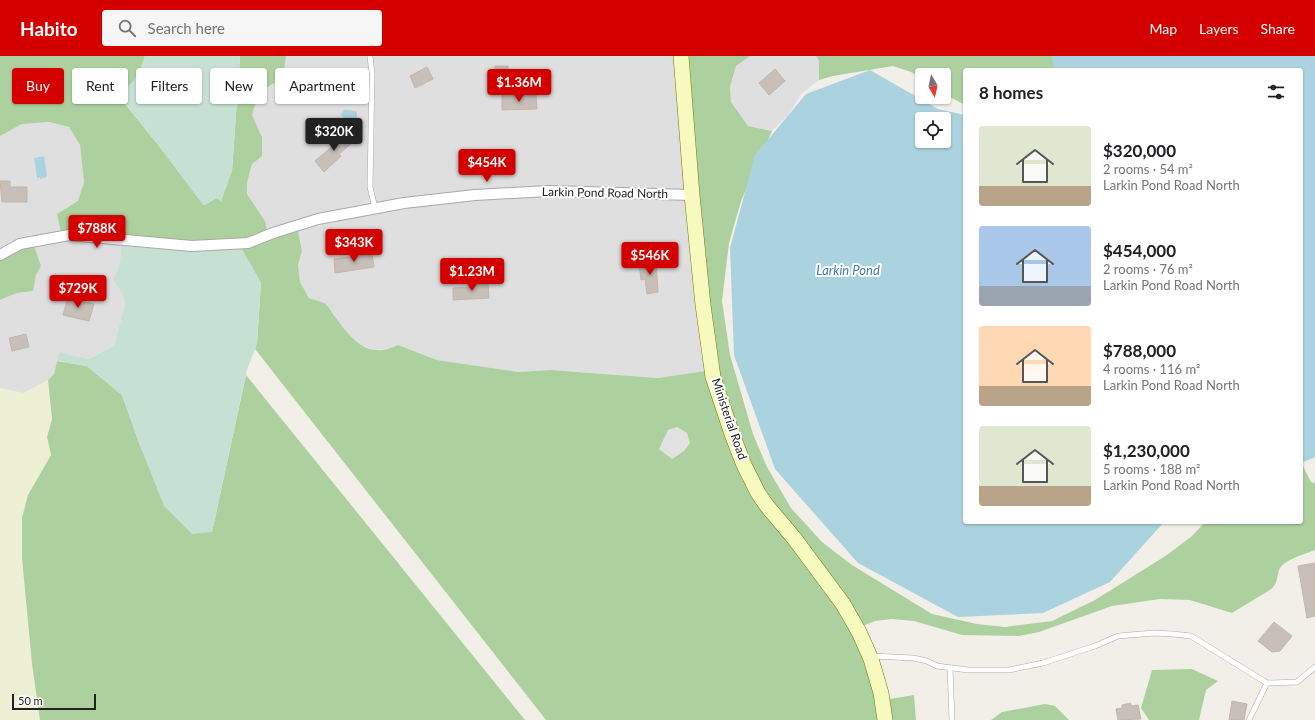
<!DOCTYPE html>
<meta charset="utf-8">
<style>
:root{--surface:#fff;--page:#f6f6f6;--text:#202124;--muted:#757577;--accent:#d40000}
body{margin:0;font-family:Lato,sans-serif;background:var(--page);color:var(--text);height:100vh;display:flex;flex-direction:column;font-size:15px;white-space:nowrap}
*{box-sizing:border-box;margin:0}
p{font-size:13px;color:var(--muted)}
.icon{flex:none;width:22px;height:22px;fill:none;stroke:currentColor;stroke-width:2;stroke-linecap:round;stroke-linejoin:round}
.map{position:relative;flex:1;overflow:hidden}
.drawer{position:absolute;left:963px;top:12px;width:340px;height:456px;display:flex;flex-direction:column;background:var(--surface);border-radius:4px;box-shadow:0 1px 3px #0004}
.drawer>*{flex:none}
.guide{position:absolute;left:12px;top:12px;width:380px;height:36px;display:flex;gap:8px}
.needle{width:26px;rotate:171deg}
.fabs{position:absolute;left:915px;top:12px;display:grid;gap:8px}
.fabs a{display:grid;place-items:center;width:36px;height:36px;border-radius:4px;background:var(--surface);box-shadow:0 1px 3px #0004;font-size:20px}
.scale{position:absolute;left:12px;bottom:10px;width:84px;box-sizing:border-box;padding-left:4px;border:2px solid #222;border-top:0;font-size:11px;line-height:14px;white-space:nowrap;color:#222;-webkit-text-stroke:3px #fff;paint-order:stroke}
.price{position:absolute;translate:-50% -34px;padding:0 9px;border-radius:4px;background:var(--accent);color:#fff;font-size:13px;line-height:26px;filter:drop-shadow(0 1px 2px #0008)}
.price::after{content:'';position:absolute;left:50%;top:24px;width:12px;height:9px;margin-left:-6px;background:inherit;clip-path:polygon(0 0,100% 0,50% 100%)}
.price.current{background:#222;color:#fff}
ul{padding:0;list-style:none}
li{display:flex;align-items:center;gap:12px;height:100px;padding:0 16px}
li span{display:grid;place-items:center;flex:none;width:112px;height:80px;border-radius:4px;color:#555}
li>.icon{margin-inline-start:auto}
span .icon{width:48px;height:48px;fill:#fffc;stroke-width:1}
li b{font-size:17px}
h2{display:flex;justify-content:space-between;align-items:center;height:48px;padding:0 16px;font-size:17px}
.chip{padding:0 14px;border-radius:4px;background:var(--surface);box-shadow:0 1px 3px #0004;font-size:14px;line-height:36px}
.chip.current{background:var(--accent);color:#fff}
header{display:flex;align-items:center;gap:24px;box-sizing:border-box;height:56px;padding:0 20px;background:var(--accent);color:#fff}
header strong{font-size:19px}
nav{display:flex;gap:22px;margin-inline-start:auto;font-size:14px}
.search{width:280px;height:36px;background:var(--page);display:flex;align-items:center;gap:10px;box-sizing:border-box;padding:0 14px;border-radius:4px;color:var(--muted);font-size:15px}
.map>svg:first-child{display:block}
</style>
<header>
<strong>Habito</strong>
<div class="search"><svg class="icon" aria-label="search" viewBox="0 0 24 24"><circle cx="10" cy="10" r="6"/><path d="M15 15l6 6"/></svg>Search here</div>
<nav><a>Map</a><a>Layers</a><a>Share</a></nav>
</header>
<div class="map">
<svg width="1315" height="664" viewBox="0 0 1315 664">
<rect width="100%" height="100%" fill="#f2efe9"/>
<g fill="#e0dfdf">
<path d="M286,0H681L705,315L658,322L550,314L518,316L437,304L398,289L391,293L374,294L360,289L349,280L325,248L309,242L300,226L298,209L302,195L268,179L265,165L247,138V127L252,108L262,81L252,59L259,36L283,22Z"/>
<path d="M750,0H816L819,5V24L801,38L789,58L772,75L748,70L731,46L730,31L736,10Z"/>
<path d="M49,66L69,71L80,89L84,126L79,145L57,158L121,185L120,207L113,224L123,239L125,248L114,290L89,303L59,296L54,318L48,324L24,337H19L0,332V244L17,237L33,235L36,219L41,210L0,199V80L22,68Z"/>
</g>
<path fill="#eef0d5" d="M48,324L52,363L47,381L51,399L28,439L22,502L32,608L40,664H0V332L24,337Z"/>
<g fill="#add19e">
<path d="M0,0H145L140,14L132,28L118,39L159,90L204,149L217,142L232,115L240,0H286L283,22L259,36L252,59L262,81V100L252,108L247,127V138L265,165L268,179L295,171L298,176L302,195L298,209L300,226L309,242C314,244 320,245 324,247C329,250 332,258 336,262C352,284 368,304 398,289L437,304L518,316L550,314L658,322L705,315L681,0H750L736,10L730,31L731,46L748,70L772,75L741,145L729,187L722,245L730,299L753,378L767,411L791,452L822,486L852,509L932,558L977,568L1005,571L1052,565L1095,544L1167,499L1192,480L1205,466H1301V411L1303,410L1311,426L1315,427V494C1305,498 1283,504 1279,514C1276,523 1278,528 1270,534L1232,557L1190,544L1160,543L1112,550L1039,576L1019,580L962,579L914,565L892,563L875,565L860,571L883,644L914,639L916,664H546L255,293L257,287L261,227L238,187L62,181L57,158L78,145L84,126L80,89L69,71L49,66L22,68L0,80Z"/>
<path d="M816,0H1063L1064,14H965V49L944,38V19H922V23L911,16L893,10L833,20L819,24V5Z"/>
<path d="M33,187L41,210L36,219L33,235L17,237L0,244V199Z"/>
<path d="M57,305L87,310L122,339L141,392L212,476L246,319L525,664H40L32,608L22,502V462L28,439L51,399L47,381L52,363L48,324L54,318Z"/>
<path d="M1192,613L1218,625L1206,634L1199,664H1149L1141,652L1152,614Z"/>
<path d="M1045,648L1055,650L1069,664H991L1002,656Z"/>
</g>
<g fill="#c6e0d4">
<path d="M145,0H240L232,115L221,146L217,142L203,149L159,90L118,38C135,26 138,20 145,0Z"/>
<path d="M121,185L238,186L261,227L257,287L247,314L212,476L192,478L164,450L141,392L122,339L87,310L57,305L59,296L89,303L114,290L125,248L123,239L113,224L120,207Z"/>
</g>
<path fill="#e2e2e2" d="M677,371L687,377L690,387L684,395L672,403L659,393L668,374Z"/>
<g fill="#aad3df" fill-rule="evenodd">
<path d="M1052,0H1315V401L1301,407V14H1054Z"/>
<path d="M870,14L938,53L965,59V466H1164L1110,526L1043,557L958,561L858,507L775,413L734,299L730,192L755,99L806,38ZM922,63H944V85H922Z"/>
<path d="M344,54L356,55L357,57V62L353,64L344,63L341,58Z"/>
<path d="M44,100L47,121L40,123V121L37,122L34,102Z"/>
</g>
<g fill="#c7bfb8" stroke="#c4b6ab">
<rect x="495" y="10" width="13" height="12"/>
<path d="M427,11L433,23L415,32L410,20Z"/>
<path d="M775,13L785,25L769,39L759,27Z"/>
<path d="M536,39L537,53L502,54V40Z"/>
<path d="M342,75L352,87L339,98L341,100L324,116L315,105L335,88L331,84Z"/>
<path d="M0,125H10V131H27V146H2Z"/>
<path d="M372,198L374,211L335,217L334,203Z"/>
<path d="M656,205L658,236L647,238L645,223L641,224L639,207Z"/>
<path d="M488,226L489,242L453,244V232L470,231L469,227Z"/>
<path d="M68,241L94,248L89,265L63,259Z"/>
<path d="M26,278L29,291L12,295L9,282Z"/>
<path d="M1315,507V560L1307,562L1298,510Z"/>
<path d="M1274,566L1292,580L1280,595L1272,596L1258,585Z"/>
<path d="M1232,645L1247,648L1244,664H1229Z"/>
<path d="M1131,647V650L1138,649L1141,663L1118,664L1116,653L1122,652V649Z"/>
</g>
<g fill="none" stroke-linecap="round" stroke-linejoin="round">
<g stroke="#a9a9a9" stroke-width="6">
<g id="lane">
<path d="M370,0L372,18L370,131L375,152"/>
<path d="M872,600L913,602L927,605L937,610L968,614H1009L1043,607L1095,590L1118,580L1154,577L1173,578L1191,580L1267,627L1297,626L1315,611"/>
<path d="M950,612L952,664"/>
<path d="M1249,664L1267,627"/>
</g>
</g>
<g stroke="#a9a9a9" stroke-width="12">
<path id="street" d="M0,199L20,188L69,179L192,190L248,187L273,177L318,163L404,147L475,139L548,135L692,139"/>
</g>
<g stroke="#707d05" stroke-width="16">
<path id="secondary" d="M681,0L692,139L703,249L713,321L732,378L744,409L758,437L767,450L794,482L843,548L859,576L871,603L881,637L885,664"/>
</g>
<use href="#lane" stroke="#fff" stroke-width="5"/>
<use href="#street" stroke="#fff" stroke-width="10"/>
<use href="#secondary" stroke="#f7fabf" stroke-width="15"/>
</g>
<g text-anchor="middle" stroke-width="4" stroke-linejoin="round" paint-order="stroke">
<g font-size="12" fill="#222" stroke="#fff">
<text transform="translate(605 137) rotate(1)" y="4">Larkin Pond Road North</text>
<text transform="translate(729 363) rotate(71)" y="4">Ministerial Road</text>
</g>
<g font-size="13" font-style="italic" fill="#4a7aab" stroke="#fff">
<text x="848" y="219">Larkin Pond</text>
</g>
</g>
</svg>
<div class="fabs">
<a><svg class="needle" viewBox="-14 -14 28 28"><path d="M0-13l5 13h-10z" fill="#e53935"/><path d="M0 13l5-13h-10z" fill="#757577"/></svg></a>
<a><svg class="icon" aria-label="locate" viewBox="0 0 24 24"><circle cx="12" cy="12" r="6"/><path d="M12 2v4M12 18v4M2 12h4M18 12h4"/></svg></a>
</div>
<div class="scale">50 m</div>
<b class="price" style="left:519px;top:47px">$1.36M</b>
<b class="price current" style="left:334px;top:96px">$320K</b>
<b class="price" style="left:487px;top:127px">$454K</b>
<b class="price" style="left:97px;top:193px">$788K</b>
<b class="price" style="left:354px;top:207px">$343K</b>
<b class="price" style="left:650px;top:220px">$546K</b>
<b class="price" style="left:472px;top:236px">$1.23M</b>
<b class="price" style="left:78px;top:253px">$729K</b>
<div class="guide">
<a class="chip current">Buy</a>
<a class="chip">Rent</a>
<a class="chip">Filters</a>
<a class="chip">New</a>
<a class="chip">Apartment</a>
</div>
<section class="drawer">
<h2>8 homes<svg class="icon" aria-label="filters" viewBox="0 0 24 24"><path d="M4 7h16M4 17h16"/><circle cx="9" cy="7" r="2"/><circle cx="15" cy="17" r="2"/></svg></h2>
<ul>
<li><span style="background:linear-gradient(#dfe7d0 75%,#b9a48a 0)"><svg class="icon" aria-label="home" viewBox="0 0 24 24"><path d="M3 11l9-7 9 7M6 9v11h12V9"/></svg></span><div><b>$320,000</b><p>2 rooms · 54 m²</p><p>Larkin Pond Road North</p></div></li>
<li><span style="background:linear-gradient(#a9c7e8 75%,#9aa5b1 0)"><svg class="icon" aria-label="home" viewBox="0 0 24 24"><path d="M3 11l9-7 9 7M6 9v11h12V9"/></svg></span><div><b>$454,000</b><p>2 rooms · 76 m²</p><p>Larkin Pond Road North</p></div></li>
<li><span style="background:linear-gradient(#ffd9b3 75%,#b9a48a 0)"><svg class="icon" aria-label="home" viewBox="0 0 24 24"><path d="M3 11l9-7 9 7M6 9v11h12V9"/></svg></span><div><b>$788,000</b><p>4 rooms · 116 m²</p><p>Larkin Pond Road North</p></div></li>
<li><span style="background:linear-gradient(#dfe7d0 75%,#b9a48a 0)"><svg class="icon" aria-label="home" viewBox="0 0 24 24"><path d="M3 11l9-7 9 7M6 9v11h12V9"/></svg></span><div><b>$1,230,000</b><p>5 rooms · 188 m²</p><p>Larkin Pond Road North</p></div></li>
</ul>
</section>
</div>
